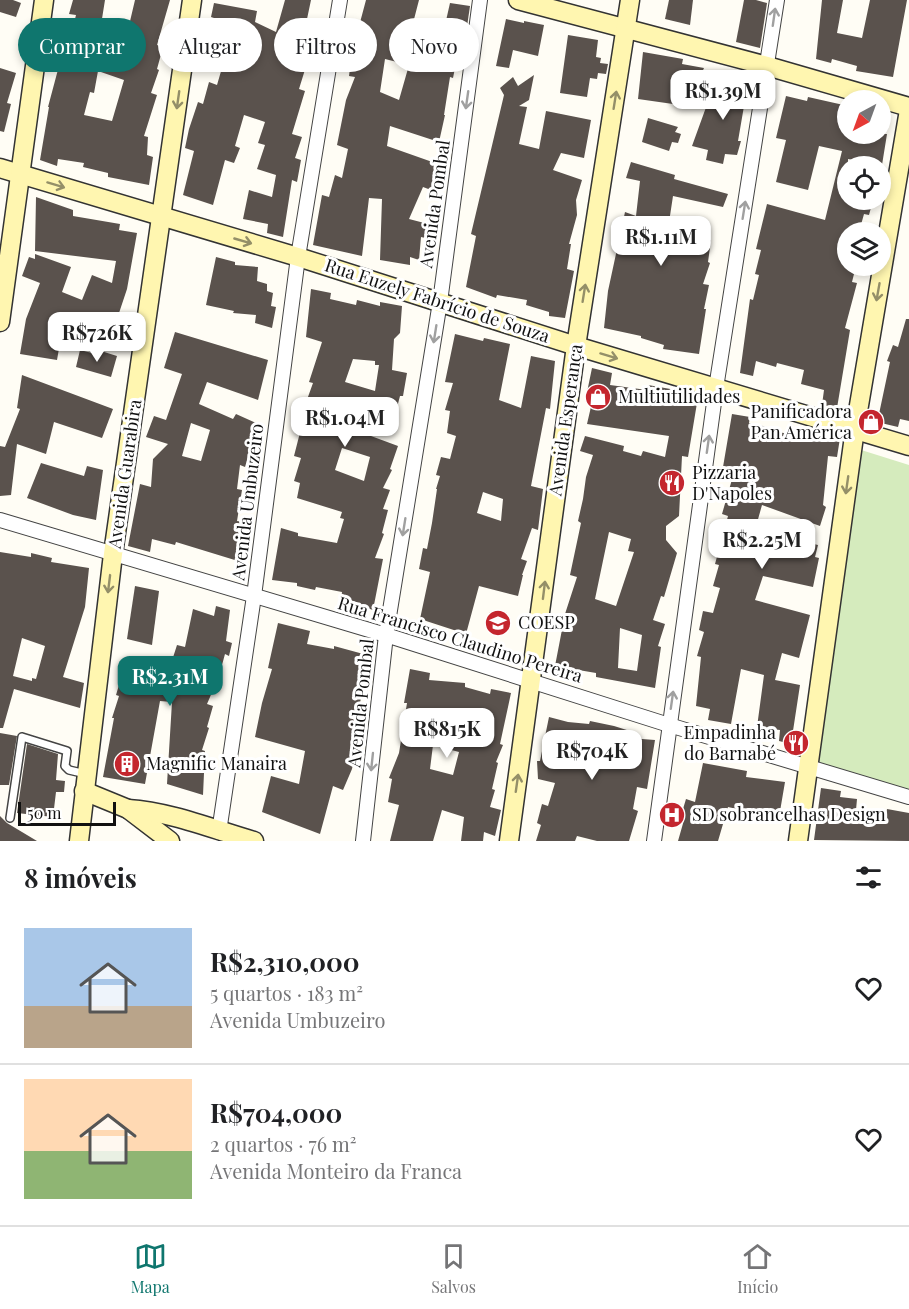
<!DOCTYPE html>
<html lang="pt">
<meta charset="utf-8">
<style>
:root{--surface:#fff;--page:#f6f6f6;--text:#202124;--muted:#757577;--line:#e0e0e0;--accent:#0f766e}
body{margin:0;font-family:"Playfair Display",serif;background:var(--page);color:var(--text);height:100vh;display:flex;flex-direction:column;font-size:22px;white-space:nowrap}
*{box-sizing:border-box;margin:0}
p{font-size:20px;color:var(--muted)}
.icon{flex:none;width:33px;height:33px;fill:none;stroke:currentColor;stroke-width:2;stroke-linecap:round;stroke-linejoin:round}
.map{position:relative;height:841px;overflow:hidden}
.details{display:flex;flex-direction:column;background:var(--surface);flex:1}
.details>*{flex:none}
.guide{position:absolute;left:18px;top:18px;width:600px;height:54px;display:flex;gap:12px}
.needle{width:39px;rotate:221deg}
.tools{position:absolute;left:837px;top:90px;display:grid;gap:12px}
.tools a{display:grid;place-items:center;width:54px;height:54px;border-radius:50%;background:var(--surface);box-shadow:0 3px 9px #0003;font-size:30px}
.scale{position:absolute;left:18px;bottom:15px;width:98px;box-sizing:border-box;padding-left:6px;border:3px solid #111;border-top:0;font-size:16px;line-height:21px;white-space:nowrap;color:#111;-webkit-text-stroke:4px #fff;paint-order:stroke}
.price{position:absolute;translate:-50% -51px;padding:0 14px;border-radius:12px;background:#fff;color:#222;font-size:20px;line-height:39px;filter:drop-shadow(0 2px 3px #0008)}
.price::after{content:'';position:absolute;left:50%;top:36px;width:18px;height:14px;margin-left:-9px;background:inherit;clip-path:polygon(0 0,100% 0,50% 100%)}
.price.selected{background:var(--accent);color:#fff}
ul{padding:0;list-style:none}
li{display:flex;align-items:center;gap:18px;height:150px;padding:0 24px}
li+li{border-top:2px solid var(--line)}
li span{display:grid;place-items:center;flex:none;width:168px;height:120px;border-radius:0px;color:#555}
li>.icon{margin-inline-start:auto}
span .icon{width:72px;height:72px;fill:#fffc;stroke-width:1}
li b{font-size:26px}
h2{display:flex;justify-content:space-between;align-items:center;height:72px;padding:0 24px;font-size:26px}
.tag{padding:0 21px;border-radius:27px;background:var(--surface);box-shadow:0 3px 9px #0003;font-size:21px;line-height:54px}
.tag.selected{background:var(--accent);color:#fff}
.menu{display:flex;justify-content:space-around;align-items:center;height:84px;border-top:2px solid var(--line);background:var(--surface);font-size:16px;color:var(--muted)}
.menu a{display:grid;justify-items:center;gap:3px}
.menu .selected{color:var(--accent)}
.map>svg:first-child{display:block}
</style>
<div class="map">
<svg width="909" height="841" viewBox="0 0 909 841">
<rect width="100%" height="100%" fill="#fffdf5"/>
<path fill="#d5ebbd" d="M858,449L909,465V798L815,770Z"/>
<g fill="#5a524d" fill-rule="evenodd">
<path d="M0,0H13L21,3L16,17L0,12Z"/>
<path d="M73,0H105L97,50L118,56L123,32L127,34L135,0H170L157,45L163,47L157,69L159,70L151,93L157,95L144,136L148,137L147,155L153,157L149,185L108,177V173L83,167L84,163L58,159L57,166L40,160L49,107H48L60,62L64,63L76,15L69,14ZM98,71L124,80L112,121L84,115L90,92L94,93Z"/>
<path d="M285,0H311L307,19H309L302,43L312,47L299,89L305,91L292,134L302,137L295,158L301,160L297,182L292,180L283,237L267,233L268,224L243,219L249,190L272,197L276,175L257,169L265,145L258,143L265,122L244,115L235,146L240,148L234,163L225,160L213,205L183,195L194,151L185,148L189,129L198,102L203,104L209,82L217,85L224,61L207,57L217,19L211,17L214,3L257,11L255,22L276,32Z"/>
<path d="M366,0H419L412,27L403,24L399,40L457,58L453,78L450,77L444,115H445L439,142L390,126L387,146L438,164L431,190L423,187L409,219L432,225L430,239L421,237L419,260L410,257V265L380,260L382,199L369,198L362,256L313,245L322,195L329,197L335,175L342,178L348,149L337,145L346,100L355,77L349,76L352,52L348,51L354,29L358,30ZM385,59L409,65L399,100L380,92Z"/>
<path d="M669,0H693L690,25L665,19Z"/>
<path d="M744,0H756L767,3L760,48L736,42Z"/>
<path d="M822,0H843L837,33L862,38L870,0H907L893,77L856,71L857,66L832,59L831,63L816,59Z"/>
<path d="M450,3L470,6L465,40L443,34Z"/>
<path d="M506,19L524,23V21L544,25L538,56L513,50L509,68L496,66Z"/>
<path d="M568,35L598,40L596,57L601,58L600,63L608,64L606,74L598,73L597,79L590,78L587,97L560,93Z"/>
<path d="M643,52L683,59L682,64L704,68L687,106L638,99Z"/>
<path d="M0,68L16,73L7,103L11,104L4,132L0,131Z"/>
<path d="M732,73L749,77L738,141H741L737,155L725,154L723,164L706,160L708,150L692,146L713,88L729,92Z"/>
<path d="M534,75L529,100L519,106L527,107L519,144L539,149L546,111L591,120L584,158L561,153L553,170L582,180L576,200L577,215L569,244H571L567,269L574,271L565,318L549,316V312L526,305L527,300L497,295L496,298L466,287L476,236L471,234L504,95L500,88L513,77L518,86Z"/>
<path d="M786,96L807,101L808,97L848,106V134H887L882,165L848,159V200H873L869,215L864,214L859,232H848V266H856L852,282L857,283L845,328L850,330L837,408L822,405L824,390L801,384L804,370L777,363L776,367L756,361L753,376L740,373L750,299L753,300L759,275L755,274L761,250L756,249L767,204L825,220L842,151L819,146L808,190L776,182L786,140L776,138Z"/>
<path d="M648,118L678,127L675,132L681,134L678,143L672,142L669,151L642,142Z"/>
<path d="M631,162L675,175L674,179L728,194L723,207L673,196L668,229L711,240L708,262L710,263L703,284L709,285L704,309H706L699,354L663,349L664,345L641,338V336L604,328L608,291L625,212L636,216L640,181L626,178Z"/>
<path d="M36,197L73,210V216L120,224L119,230L137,233L127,289L119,313L126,315L120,331L65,314L57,360L20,354L26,319L40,283L22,276L29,257L35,259V254L71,267L62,292L82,300L92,275L112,283L116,261L35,251Z"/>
<path d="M216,257L235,262V265L258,267L257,281L267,284V291L273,293L271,306L276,307L272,328L255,323L256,315L233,313L234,311L206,305Z"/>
<path d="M311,289L331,293L330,299L356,305L357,300L380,306V302L402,306L400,333L394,339L392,370L407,373L403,396H400L394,419L350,405L344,426L398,446L390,469L392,470L383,488L390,490L383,509L388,510L382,533L384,534L375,558L383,559L373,610L341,599L342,592L316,587L315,590L297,586V583L272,580L281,528L298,533V536L337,543L344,519L340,518L342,512L297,498L300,483L294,481L301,458L294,456L306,409L304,408L313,383L309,382L322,342L306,337ZM353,359L375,361V365H379L375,391L345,382ZM342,448L370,457L364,481L335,470Z"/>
<path d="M906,319H909V421L900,419L898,427L881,423L883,415L879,414L890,362L887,361L893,345L898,347Z"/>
<path d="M175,332L268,360L258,400L207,382L199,404L233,419L236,414L256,423L247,446L251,448L245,467L240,465L237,489L242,490L237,521L243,522L238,561L176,542L175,545L152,539L150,552L128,546L140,484L151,487L153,459L168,444L146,437L154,416L166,420L182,374L164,368ZM191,423L210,430L201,461L182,456Z"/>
<path d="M455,334L483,341L484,338L510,344L499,400L521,408L531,356L555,361L550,409L546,408L531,486L543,489L538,530L532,528L521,559L527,561L522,575H523L518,596L479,586L466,634L420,619L430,572L419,569L423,548L427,549L432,523L437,489H436L440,476L436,475L441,457L450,459L456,436L447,433L450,411L445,410L453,383L445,382ZM483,492L503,499L501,521L477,513Z"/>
<path d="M80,350L100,355L101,351L117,356L111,377L76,367Z"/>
<path d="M592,368L612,373L610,385L647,390L648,385L676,390V393L698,397L688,457L682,456L679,516L666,526V540L677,553L664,597L661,596L653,620L665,624L658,646L661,647L655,688L596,677V673L555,666L565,614L577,577L570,575L581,523L578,521L583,499L586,477L593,455L580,451L585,436L624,446L623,451L641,456L643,451L665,457L669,436L587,424L593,398L586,397ZM609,532L631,539L628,551L634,552L616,606L595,599ZM620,628L642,635L637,671L618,668Z"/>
<path d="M22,375L113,409L102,438L54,422L46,454L17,444L11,495L0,496V446L5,447L20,409L17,408Z"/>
<path d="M732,414L750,417L749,423L772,428V431L801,436V432L840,438L837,457L828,456L823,505L826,507L820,526L762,505L755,530L818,545L815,557L819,558L813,587L763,576L755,600L810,615L799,658L782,653L775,680L800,685L791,744L779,741L780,730L757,727L764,675L741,669L731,724L708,720L710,709L696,706L701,657L697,656L704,632L699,630L703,611L713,613L720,588L713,586L719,565L715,564L728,516L722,514L735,469L723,467Z"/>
<path d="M41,463L84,476L87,466L103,470L96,520L73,515L27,498Z"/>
<path d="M0,552L31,557V553L52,558L51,562L89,568L85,607L63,677L84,683L80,708L14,689L3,728H0ZM22,638L45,646L36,679L32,678V681L13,676Z"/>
<path d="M135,586L159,591L152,645L127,639Z"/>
<path d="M216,606L230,610L226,641L232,643L229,656L225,654L219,676L207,704L213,706L207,727L209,728L202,750L205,751L203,795L167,784L172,702L160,701L145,784L103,777L114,718H112L119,696L116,695L122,675L128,677L134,658L169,670L177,645L185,647L193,609L214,616Z"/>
<path d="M278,623L310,631L307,644L334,649V646L367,655L358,697L361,698L352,743L357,745L352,769L343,790L333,786L320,834L262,812L271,776L299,784L305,751L255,737L262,703L272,669L268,668Z"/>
<path d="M410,669L430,673L429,680L465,683V687L490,694L491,689L511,693L500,744L503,745L496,762L498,763L492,789L495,790L490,807L501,810L495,836L484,832L483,841H461L464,817L442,810L433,841H390L399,805L388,802L392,779L389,778L399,753L407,703H404ZM433,745L459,752L453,775L430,769Z"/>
<path d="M549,717L568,722L589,724L590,721L614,726L630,731L629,738L655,740L647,789L637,787L633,809L638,811L629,841H597L577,836L575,841H536L541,825L537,823L542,804L548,806L555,783L538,779L537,761H540Z"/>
<path d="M0,733L17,736L9,785H0Z"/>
<path d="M27,744L58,754L56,780L65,781L64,792H56L53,817L17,813Z"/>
<path d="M703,763L747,771L746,777L785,782L778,823L745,818L746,811L728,807L718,841H678L684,820L680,819L686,799L695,802Z"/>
<path d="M821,788L841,791L840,797L857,799L856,810H861V812L886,817L887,809L909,813V841L814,840Z"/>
<path d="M0,816L7,823L37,841H0Z"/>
</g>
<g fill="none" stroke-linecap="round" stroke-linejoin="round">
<g stroke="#444" stroke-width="10">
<path id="lane" d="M10,818L22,737L67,751L65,766L69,770L86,774"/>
</g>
<g stroke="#444" stroke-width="16">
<g id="street">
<path d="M0,520L386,635L669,725L909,797"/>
<path d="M219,832L254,596L298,257L340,0"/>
<path d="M363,841L386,635L440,302L480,0"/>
<path d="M654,841L716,388L777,0"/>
</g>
</g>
<g stroke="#333" stroke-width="21">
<g id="secondary">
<path d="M518,0L767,66L909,107"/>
<path d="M0,168L298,257L576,346L909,446"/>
<path d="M0,322L44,0"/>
<path d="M84,791L128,809L170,841"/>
<path d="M128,809C172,812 212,829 254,841"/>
<path d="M79,841L113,554L192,0"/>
<path d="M509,841L576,346L630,0"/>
<path d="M798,841L855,429L909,110"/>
</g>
</g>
<use href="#lane" stroke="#fff" stroke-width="7"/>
<use href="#street" stroke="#fff" stroke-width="14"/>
<use href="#secondary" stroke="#fff6b0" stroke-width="18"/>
</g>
<defs><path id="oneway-shaft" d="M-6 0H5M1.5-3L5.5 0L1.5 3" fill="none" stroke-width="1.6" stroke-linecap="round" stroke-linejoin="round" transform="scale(1.5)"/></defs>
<g stroke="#a0a0a0">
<use href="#oneway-shaft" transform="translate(774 17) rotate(-82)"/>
<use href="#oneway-shaft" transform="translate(467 100) rotate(98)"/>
<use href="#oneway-shaft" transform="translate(744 210) rotate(-81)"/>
<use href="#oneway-shaft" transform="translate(435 334) rotate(99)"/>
<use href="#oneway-shaft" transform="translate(708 444) rotate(-82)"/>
<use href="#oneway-shaft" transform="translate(404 527) rotate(99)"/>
<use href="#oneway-shaft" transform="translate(672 700) rotate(-82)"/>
<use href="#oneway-shaft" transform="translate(372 762) rotate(96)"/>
</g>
<g stroke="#948f68">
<use href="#oneway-shaft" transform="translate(178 100) rotate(98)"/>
<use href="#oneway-shaft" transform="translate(615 100) rotate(-81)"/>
<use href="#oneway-shaft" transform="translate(56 185) rotate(17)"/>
<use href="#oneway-shaft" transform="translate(243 241) rotate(16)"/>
<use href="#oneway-shaft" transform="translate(878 292) rotate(100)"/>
<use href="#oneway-shaft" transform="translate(584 293) rotate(-81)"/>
<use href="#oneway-shaft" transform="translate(609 356) rotate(17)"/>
<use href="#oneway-shaft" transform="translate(847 485) rotate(98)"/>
<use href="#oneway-shaft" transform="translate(109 584) rotate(97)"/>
<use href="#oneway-shaft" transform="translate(544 590) rotate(-83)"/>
<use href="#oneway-shaft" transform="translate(517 783) rotate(-82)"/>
</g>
<defs>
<g id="shop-disc" transform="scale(1.35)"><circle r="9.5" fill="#c4262e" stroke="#fff"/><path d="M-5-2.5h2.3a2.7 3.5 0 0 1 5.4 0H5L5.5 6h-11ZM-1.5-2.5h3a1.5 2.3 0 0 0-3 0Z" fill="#fff"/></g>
<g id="restaurant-disc" transform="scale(1.35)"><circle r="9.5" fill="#c4262e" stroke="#fff"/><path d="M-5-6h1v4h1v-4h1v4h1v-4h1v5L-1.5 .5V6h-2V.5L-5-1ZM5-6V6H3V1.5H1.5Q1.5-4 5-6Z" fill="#fff"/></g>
<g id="university-disc" transform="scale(1.35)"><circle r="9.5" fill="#c4262e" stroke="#fff"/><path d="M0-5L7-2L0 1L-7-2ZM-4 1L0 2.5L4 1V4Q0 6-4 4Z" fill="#fff"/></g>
<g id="building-disc" transform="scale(1.35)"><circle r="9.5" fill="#c4262e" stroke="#fff"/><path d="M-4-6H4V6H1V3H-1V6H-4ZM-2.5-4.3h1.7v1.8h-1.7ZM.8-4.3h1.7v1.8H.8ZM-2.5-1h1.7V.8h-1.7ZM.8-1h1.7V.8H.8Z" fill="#fff"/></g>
<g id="hospital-disc" transform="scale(1.35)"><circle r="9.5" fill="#c4262e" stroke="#fff"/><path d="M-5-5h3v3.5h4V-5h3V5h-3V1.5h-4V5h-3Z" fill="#fff"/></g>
</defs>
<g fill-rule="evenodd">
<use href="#shop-disc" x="598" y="397"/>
<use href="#shop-disc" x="871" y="422"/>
<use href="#restaurant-disc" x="672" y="483"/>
<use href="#university-disc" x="498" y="623"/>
<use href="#restaurant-disc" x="796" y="743"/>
<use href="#building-disc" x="127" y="764"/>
<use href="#hospital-disc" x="672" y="815"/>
</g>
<g text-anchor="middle" stroke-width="6" stroke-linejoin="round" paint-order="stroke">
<g font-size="18" fill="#111" stroke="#fff">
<text transform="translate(435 204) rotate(-82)" y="6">Avenida Pombal</text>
<text transform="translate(437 301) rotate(18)" y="6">Rua Euzely Fabrício de Souza</text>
<text transform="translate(566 420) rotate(-82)" y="6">Avenida Esperança</text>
<text transform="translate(125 474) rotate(-82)" y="6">Avenida Guarabira</text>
<text transform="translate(248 502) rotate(-83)" y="6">Avenida Umbuzeiro</text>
<text transform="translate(460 640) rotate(17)" y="6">Rua Francisco Claudino Pereira</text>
<text transform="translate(361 703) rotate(-84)" y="6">Avenida Pombal</text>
</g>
<g font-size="18" fill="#111" stroke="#fff" text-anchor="start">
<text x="618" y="403">Multiutilidades</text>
<text x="852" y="418" text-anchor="end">Panificadora<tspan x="852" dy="21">Pan América</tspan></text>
<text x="692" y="479">Pizzaria<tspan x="692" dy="21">D'Napoles</tspan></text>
<text x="518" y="629">COESP</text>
<text x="776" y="739" text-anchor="end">Empadinha<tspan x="776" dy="21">do Barnabé</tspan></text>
<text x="146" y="770">Magnific Manaira</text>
<text x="692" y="821">SD sobrancelhas Design</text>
</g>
</g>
</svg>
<div class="tools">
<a><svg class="needle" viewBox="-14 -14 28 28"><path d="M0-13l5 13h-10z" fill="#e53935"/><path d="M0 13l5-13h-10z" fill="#757577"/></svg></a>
<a><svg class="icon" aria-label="locate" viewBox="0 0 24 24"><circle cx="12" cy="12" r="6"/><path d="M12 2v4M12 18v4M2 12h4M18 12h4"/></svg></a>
<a><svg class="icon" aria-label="layers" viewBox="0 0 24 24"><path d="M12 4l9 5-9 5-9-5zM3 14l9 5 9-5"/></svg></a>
</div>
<div class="scale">50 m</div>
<b class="price" style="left:723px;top:121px">R$1.39M</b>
<b class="price" style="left:661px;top:267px">R$1.11M</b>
<b class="price" style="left:97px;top:363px">R$726K</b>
<b class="price" style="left:345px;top:448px">R$1.04M</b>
<b class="price" style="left:762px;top:570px">R$2.25M</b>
<b class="price selected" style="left:170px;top:707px">R$2.31M</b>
<b class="price" style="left:447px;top:759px">R$815K</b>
<b class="price" style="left:592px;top:781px">R$704K</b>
<div class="guide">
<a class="tag selected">Comprar</a>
<a class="tag">Alugar</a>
<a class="tag">Filtros</a>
<a class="tag">Novo</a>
</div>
</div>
<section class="details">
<h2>8 imóveis<svg class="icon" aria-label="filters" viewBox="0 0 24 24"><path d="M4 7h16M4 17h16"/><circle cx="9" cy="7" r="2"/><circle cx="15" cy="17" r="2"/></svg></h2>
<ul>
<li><span style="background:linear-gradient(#a9c7e8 65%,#b9a48a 0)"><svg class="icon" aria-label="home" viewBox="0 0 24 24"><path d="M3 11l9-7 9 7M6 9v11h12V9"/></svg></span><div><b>R$2,310,000</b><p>5 quartos · 183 m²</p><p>Avenida Umbuzeiro</p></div><svg class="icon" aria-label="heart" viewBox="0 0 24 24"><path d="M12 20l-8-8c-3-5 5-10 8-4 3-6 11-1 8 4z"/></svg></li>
<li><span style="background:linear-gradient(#ffd9b3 60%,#8fb573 0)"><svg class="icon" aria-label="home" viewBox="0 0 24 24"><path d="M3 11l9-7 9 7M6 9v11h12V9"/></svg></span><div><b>R$704,000</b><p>2 quartos · 76 m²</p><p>Avenida Monteiro da Franca</p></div><svg class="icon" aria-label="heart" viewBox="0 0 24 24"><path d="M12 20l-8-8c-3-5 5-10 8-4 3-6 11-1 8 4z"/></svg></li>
</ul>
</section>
<nav class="menu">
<a class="selected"><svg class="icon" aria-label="map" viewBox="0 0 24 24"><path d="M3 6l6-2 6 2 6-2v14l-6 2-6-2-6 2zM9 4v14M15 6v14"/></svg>Mapa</a>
<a><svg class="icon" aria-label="saved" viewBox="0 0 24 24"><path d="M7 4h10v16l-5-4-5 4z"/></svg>Salvos</a>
<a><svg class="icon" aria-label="home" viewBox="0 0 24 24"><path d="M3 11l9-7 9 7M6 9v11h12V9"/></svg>Início</a>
</nav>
